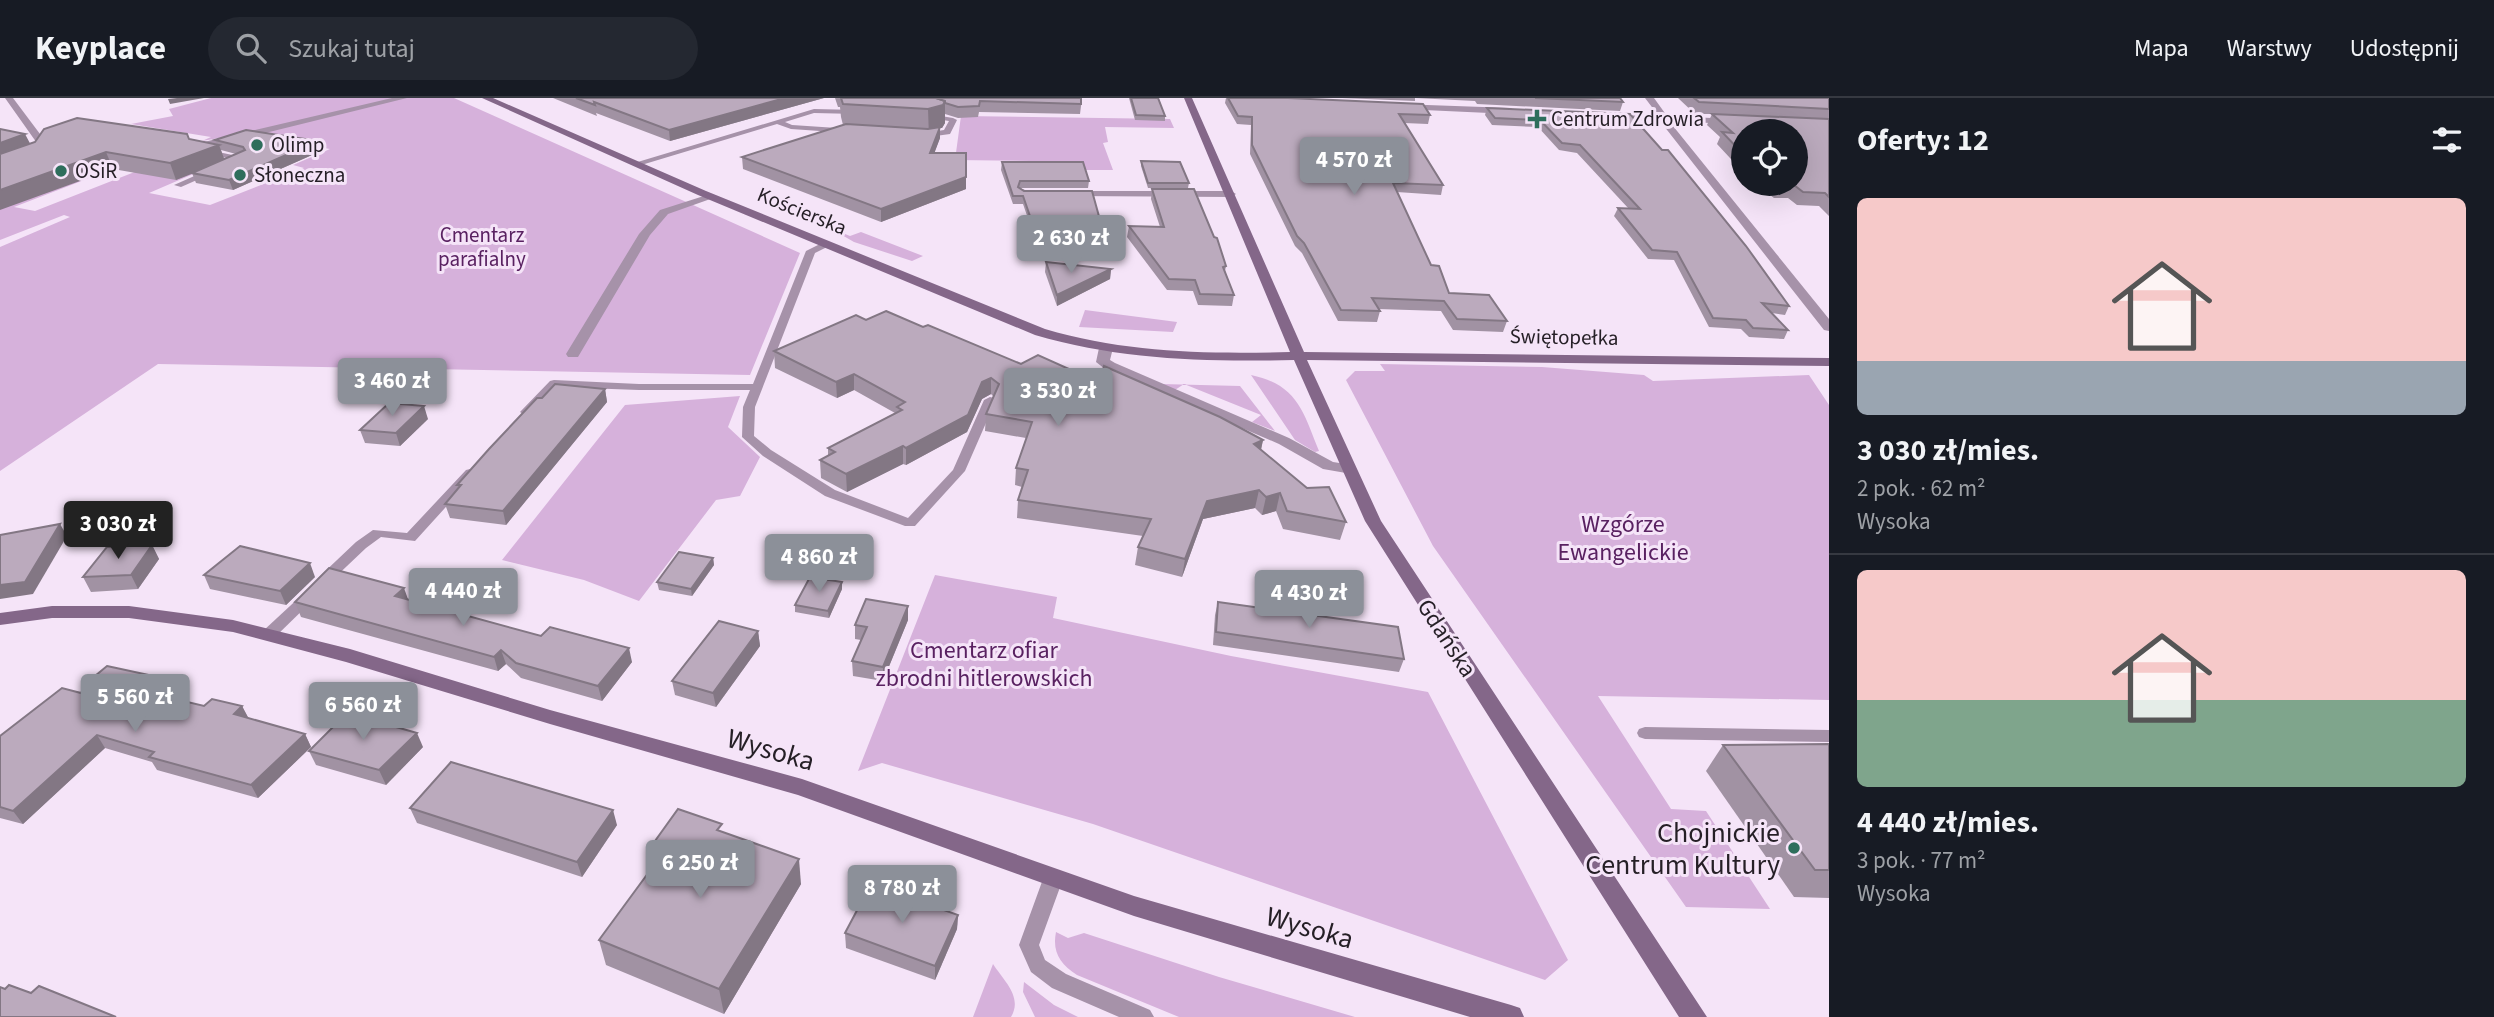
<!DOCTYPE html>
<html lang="pl">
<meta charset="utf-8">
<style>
:root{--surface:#171b24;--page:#242831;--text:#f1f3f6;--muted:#9ea1a6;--line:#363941;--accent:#8c9099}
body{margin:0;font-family:"Source Sans 3",sans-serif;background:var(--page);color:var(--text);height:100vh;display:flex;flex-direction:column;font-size:26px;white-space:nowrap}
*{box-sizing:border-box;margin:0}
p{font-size:23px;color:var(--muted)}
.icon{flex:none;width:38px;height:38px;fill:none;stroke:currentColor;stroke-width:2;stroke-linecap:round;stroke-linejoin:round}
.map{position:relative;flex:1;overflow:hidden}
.side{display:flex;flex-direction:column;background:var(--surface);width:665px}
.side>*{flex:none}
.fabs{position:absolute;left:1731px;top:21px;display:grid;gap:14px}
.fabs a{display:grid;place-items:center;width:77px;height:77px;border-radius:50%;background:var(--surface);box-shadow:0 7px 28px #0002;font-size:35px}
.price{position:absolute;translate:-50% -60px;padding:0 16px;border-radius:7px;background:var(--accent);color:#fff;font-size:23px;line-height:46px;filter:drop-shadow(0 2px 4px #0008)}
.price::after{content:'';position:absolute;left:50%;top:42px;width:21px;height:16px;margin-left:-10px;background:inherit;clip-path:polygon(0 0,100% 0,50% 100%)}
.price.on{background:#222;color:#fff}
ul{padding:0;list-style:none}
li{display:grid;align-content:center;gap:14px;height:371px;padding:0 28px}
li+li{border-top:2px solid var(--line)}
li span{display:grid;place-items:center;height:217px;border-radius:10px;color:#555}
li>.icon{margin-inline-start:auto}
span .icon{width:126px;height:126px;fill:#fffc;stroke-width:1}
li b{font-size:30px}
h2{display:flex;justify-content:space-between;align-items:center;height:84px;padding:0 28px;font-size:30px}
header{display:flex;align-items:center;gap:42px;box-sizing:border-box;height:98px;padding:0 35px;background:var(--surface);border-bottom:2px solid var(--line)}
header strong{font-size:33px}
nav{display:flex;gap:38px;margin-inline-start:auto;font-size:24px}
.search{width:490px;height:63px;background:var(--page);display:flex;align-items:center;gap:18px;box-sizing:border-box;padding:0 24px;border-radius:38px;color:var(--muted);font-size:26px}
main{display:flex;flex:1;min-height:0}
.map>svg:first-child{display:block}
</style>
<header>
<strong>Keyplace</strong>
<div class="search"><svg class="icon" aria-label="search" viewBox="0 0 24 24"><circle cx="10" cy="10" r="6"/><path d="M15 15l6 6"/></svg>Szukaj tutaj</div>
<nav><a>Mapa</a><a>Warstwy</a><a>Udostępnij</a></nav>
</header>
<main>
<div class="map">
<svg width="1829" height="919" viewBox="0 0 1829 919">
<rect width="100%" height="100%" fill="#f5e4f8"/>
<g fill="#d6b1db">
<path d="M211,0H454L800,155L750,277L158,266L0,373V149L70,119L64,117L0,142V74L123,67L14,109L35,113L178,57L192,55L228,61L149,95L210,107L304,70L293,67L330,51L242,36L202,43L211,39L131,26L173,18L169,11Z"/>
<path d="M961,18L1170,21L1174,30L1105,29L1108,44L1103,45L1113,72H1036L1030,63L955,62Z"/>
<path d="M828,129L850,138L861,134L923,158L912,163L854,144Z"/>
<path d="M1085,212L1177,224L1173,234L1079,229Z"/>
<path d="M1380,266L1542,269L1644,277L1653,283L1809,277L1829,307V602L1598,598L1671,711L1706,713L1770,811L1686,809L1433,448L1346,282L1355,273H1385Z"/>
<path d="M1251,277C1298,287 1303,314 1319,353L1315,354L1295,342Z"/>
<path d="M1161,286L1240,288L1275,333L1252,324L1261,317L1184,286L1175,292Z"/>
<path d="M740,298L728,329L760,359L740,398L716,402L639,503L584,482L502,462L625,307Z"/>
<path d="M935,477L1057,499L1053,520L1231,558L1428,594L1568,862L1545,882L1093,726L882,665L858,673Z"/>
<path d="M1056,834L1068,840L1084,835L1219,879L1355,919H1179L1077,877C1060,866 1052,854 1056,834Z"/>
<path d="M993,866C1004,883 1023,899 1011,919H973Z"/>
<path d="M1024,884L1054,907L1078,919H1035L1023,894Z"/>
</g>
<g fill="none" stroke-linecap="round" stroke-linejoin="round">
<g fill="#a692a9" fill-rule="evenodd">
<path d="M814,11L857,12L861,14L857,16L814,15L785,24L792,27L852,31V35H849L791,31L777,26L638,68L631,66Z"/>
<path d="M923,15L953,20L957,22L950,36L921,40H918V36L944,32L949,23L923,19Z"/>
<path d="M204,51L242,59L246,61L233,65V61L201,55L200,53Z"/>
<path d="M208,72L215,74L181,89L174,87Z"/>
<path d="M826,143L831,146L829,148L815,155L755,309L754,338L771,352L835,392L908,420L953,372L984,302L990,299L994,300L996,302L965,373L915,428H905L825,398L763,358L742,339L743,309L750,292H639L557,289L530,316L526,318L520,314L550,283L554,282L639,286H753L806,153Z"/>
<path d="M470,371L476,375L474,378L415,443L381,439L366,450L328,486H318L316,483L318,480L356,444L373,432L407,435L466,372Z"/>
<path d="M309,493L316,498L314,501L273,541H263L260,537L263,533L304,495Z"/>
<path d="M1645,629L1829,632V644L1645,641L1639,639L1637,635L1639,631Z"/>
<path d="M1053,773L1060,775L1063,781L1039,847L1045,862L1066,876L1150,912L1154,919H1119L1052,890L1031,874L1019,847L1043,781L1046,775Z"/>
</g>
<g fill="#a692a9" fill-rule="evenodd">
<path d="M5,0H13L49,48L42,57L0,72V66L36,53L39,48Z"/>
<path d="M392,0H407L204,50L184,45L189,42L204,44Z"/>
<path d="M1645,0H1654L1667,18L1734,21V25L1731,26L1669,23L1829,221V233L1824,232L1660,23L1609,21L1605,18L1609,15L1658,17Z"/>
<path d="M1399,6L1511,10L1515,13L1511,16L1402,11Z"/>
<path d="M1066,93H1231L1236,96L1231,99L1070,98L1066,97Z"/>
<path d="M707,97L716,99L668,116L650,137L578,259H568L566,256L639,136L660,112Z"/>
<path d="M1106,246L1113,250L1110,262L1115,265L1289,340L1333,364L1352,367L1354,370L1346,375L1323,371L1279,346L1105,271L1096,264L1099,250Z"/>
</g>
<g fill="#846789" fill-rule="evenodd">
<path d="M482,0H493L706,93L1045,231C1126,255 1207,256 1290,254L1184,0H1192L1304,254L1829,260V268L1307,262L1381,423L1707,919H1679L1365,423L1294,262C1205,264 1121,262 1035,237L698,97Z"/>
<path d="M52,508H129L233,522L350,551L550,612L802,681L1134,798L1511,907L1520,910L1524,919H1470L1134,818L798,697L550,626L346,564L233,534L129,520H52L0,527V515Z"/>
</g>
</g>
<g fill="#a192a3" fill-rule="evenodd">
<path d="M553,0H824L670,43L596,15L597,18Z"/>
<path d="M835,0H1082L1080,16L979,14L978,19L958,20L945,16V25L942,30H940V40L934,55L966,91L881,124L743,71L742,59L843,27L841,19L840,9H838Z"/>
<path d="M1129,0H1158L1165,18V23L1135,22Z"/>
<path d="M1226,0H1288L1430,17L1428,26L1404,25L1443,87L1441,97L1397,94L1431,167L1449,195L1507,223L1503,234L1453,232L1441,213L1378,211L1380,213L1377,224L1338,223L1302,155L1295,148L1250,56L1251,27L1237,26L1225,5Z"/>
<path d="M1342,0H1620L1623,4L1620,13L1477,6L1475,3L1415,0V3Z"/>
<path d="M1678,0H1829V118L1819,108L1797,107L1788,100H1774L1755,86H1796L1743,33V74L1717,46L1720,39L1707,27L1712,16H1695Z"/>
<path d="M1487,10L1630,16L1789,208L1785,217L1772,215L1788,232L1784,241L1749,239L1741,231L1709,229L1674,162L1648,161L1614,118L1618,110L1629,111L1577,55L1559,52L1538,29L1492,27L1485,17Z"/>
<path d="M189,41L217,46L215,42L321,53L233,92L196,85L192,75L176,82L113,71L30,45ZM221,52L236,56L224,61Z"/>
<path d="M1141,63L1189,85L1188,90H1148L1141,68Z"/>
<path d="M1002,64L1089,83L1088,90H1020L1100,122V130L1031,129L1023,106H1013L1001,72Z"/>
<path d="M1152,91L1226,168L1225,173L1234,197L1232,208L1198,207L1193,193L1167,192L1127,139L1129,128L1160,129L1151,101Z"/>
<path d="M1046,164L1111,171L1110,181L1057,208L1045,174Z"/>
<path d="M866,222L923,229L1021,266L1100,285L1263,342L1261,352L1346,424L1340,442L1283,431L1276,413L1262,417L1255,410L1203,421L1182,479L1135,467L1138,449L1143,438L1017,420L1018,402L1022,389L1015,387L1016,370L1026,340L985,333L986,316L994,299L991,296L982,301L967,334L906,367L903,366L847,394L821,380L820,362L828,358V350L895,315L854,292L837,300L775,270L774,253Z"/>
<path d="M605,291L607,304L506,427L450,420L445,406L458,391L457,387L542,300Z"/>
<path d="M428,321L400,348L365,345L360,332Z"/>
<path d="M152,447L159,461L138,491L91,494L83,479Z"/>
<path d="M713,460L714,467L692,498L659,492L657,484Z"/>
<path d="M204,477L315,479L286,507L210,491Z"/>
<path d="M842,484V491L829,520L795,514V507Z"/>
<path d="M408,502L632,564L602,603L521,580L506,566L498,573L301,519L295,504Z"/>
<path d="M1218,504L1404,561L1399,574L1213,547L1215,517Z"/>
<path d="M908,508V522L883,583L853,578L852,563L861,542L855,541V527Z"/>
<path d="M758,533L760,548L716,609L675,597L672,583Z"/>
<path d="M149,577L156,590L150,595L204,608H242L248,620L305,636L311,649L258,700L157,672L152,664L105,650L23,726L0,720V638L81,595Z"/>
<path d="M1829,646V800L1794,799L1706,673L1723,647Z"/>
<path d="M423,649L386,687L316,667L309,653Z"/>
<path d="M410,710L617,727L582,779L417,725Z"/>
<path d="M723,734L801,786L724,916L606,867L599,842L659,760L655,743Z"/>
<path d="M958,817L957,831L935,882L846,850L845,835Z"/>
</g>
<g fill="#837784">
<path d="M177,0H204L170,6L168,1Z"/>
<path d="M785,0H824L670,43L669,32Z"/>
<path d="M945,3V25L942,30H940V40L930,67L928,11Z"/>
<path d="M25,36L33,51L0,63V45Z"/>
<path d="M318,43L321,53L233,92L229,82Z"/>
<path d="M219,47L225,63L176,82L170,65Z"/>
<path d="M106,54L113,71L0,112V92Z"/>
<path d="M966,79V91L881,124V111Z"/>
<path d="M1111,171L1110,181L1057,208V197Z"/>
<path d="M854,276V292L837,300L836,284Z"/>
<path d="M991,280V296L982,301L967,334L906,367V350L982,284Z"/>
<path d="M605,291L607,304L506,427L503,413Z"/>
<path d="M424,308L428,321L400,348L396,335Z"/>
<path d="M1263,342L1259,360L1254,346Z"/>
<path d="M903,348V366L847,394L846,376Z"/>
<path d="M1259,392L1255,410L1203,421L1182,479L1185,461L1207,403Z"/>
<path d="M1280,395L1276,413L1262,417L1266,399Z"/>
<path d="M60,426L67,438L33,496L0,501V487Z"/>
<path d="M152,447L159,461L138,491L131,477Z"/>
<path d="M713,460L714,467L692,498L691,491Z"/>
<path d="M310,465L315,479L286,507L280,493Z"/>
<path d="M842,484V491L829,520L828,513Z"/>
<path d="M404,490L409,504L395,498Z"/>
<path d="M908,508V522L883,583V569Z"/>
<path d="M758,533L760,548L716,609L713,595Z"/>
<path d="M629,550L632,564L602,603L598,588Z"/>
<path d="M501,552L506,566L498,573L494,559Z"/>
<path d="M149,577L156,590L141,604L133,591Z"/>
<path d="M242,608L249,621L234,616Z"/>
<path d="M417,635L423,649L386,687L379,672Z"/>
<path d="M305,636L311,649L258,700L251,687Z"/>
<path d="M97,637L105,650L23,726L13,713Z"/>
<path d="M613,712L617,727L582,779L577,764Z"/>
<path d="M799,761L801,786L724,916L719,891Z"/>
<path d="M958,817L957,831L935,882V868Z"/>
</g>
<g fill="#bbaabd" stroke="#837784" stroke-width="2">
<path d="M576,0H785L669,32L594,4L595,7Z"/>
<path d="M841,0H936L945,3L943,7L928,11L843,6Z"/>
<path d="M936,0H1081V6L980,3L979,8L958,9L945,5V3Z"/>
<path d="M1131,0H1158L1165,18L1136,17Z"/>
<path d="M1228,0H1288L1423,6L1430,17L1399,16L1443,87L1393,85L1431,167L1439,168L1449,195L1489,197L1507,223L1457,221L1444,203L1372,200L1380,213L1341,212L1304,145L1297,138L1252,47V19L1238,18Z"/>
<path d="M1535,0H1620L1623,4Z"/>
<path d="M1694,0H1829V11L1699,4Z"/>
<path d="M1487,10L1630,16L1662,52H1668L1746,148L1789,208L1762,205L1788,232L1753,230L1746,222L1713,220L1677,154L1652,152L1618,110L1640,111L1580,47L1562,45L1540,22L1495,20Z"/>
<path d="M1712,16L1829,21V99L1825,95L1803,94L1794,87H1780L1778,86H1796V33H1743V56L1722,34L1733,35Z"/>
<path d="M77,20L187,36L189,41L219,47L170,65L106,54L0,92V56L35,44L44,31Z"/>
<path d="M846,26L928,31L940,29L930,55H966V79L881,111L742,59Z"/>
<path d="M0,31L25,36L0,45Z"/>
<path d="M246,32L318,43L229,82L192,75L245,52L243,49L215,42Z"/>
<path d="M1141,63L1180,64L1189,85H1148Z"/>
<path d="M1002,64H1083L1089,83H1020L1018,89L1024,93H1092L1100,122L1031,121L1023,98H1013Z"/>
<path d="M1152,91H1194L1214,139L1217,140L1226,168L1223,169L1234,197L1200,196L1195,182L1169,181L1129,128L1164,129Z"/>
<path d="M1046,164L1111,171L1057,197Z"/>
<path d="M886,213L923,229L928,227L1021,266L1038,257L1100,285L1104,268L1220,319L1263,342L1254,346L1307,390L1329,389L1346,424L1287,413L1280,395L1266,399L1259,392L1207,403L1185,461L1138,449L1151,421L1018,402L1028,372L1016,370L1032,324L986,316L999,286L991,280L982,284L968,317L906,350L903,348L846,376L820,362L835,354L828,350L902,312L897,309L905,304L854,276L836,284L774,253L856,217L866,222Z"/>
<path d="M555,286L605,291L503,413L445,406L461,387H457L489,351L537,300H542Z"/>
<path d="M389,305L424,308L396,335L360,332Z"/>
<path d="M60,426L25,484L0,487V437Z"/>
<path d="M152,447L131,477L83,479L107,449Z"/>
<path d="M240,448L310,465L280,493L204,477Z"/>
<path d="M679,454L713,460L691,491L657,484Z"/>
<path d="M329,470L404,490L395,498L541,538L550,529L629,550L598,588L516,565L501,552L494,559L295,504Z"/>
<path d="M810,479L842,484L828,513L795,507Z"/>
<path d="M866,501L908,508L883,569L852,563L867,529L855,527Z"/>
<path d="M1218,504L1398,529L1404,561L1216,534Z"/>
<path d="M719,523L758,533L713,595L672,583Z"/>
<path d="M107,568L149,577L133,591L204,608L212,601L242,608L234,616L305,636L251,687L149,659L154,654L97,637L13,713L0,709V638L62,590L81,595L89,583Z"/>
<path d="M347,615L417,635L379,672L309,653Z"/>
<path d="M1829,646V772H1815L1723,647Z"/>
<path d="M451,664L613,712L577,764L410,710Z"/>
<path d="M678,711L722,726L717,732L799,761L719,891L599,842L668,748L655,743Z"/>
<path d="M871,786L958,817L935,868L845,835Z"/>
<path d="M9,887L31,895L39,888L116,919H0V889L5,891Z"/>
</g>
<g fill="#2e6e5c" stroke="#f5e4f8" stroke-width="2.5">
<path d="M1533.5 10.5h7v7h7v7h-7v7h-7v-7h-7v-7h7z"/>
<circle cx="257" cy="47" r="7"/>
<circle cx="61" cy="73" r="7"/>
<circle cx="240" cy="77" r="7"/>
<circle cx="1794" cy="750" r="7"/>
</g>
<g text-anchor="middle" stroke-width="6" stroke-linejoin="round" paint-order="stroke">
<g font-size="21" fill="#251f26" stroke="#f5e4f8" text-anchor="start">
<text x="1551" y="28">Centrum Zdrowia</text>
<text x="271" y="54">Olimp</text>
<text x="75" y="80">OSiR</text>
<text x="254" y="84">Słoneczna</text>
</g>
<g font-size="21" fill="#251f26" stroke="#f5e4f8">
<text transform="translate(802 113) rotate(22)" y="7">Kościerska</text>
<text transform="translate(1564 239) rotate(1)" y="7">Świętopełka</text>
</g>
<g font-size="21" fill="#592161" stroke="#f5e4f8">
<text x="482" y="144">Cmentarz<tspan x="482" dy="24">parafialny</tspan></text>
</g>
<g font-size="24" fill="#592161" stroke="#f5e4f8">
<text x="1623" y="434">Wzgórze<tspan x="1623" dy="28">Ewangelickie</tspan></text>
<text x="984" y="560">Cmentarz ofiar<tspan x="984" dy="28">zbrodni hitlerowskich</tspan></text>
</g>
<g font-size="24" fill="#251f26" stroke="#f5e4f8">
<text transform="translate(1447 540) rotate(57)" y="8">Gdańska</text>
</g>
<g font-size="28" fill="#251f26" stroke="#f5e4f8">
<text transform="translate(771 651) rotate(16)" y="10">Wysoka</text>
<text transform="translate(1310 829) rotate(16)" y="10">Wysoka</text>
</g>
<g font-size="28" fill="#251f26" stroke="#f5e4f8" text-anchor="end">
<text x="1780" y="744">Chojnickie<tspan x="1780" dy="32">Centrum Kultury</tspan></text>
</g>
</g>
</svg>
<div class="fabs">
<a><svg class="icon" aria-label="locate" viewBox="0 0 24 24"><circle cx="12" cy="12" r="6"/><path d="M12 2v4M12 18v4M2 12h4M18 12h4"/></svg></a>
</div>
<b class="price" style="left:1354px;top:99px">4 570 zł</b>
<b class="price" style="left:1071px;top:177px">2 630 zł</b>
<b class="price" style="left:392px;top:320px">3 460 zł</b>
<b class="price" style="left:1058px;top:330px">3 530 zł</b>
<b class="price on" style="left:118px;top:463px">3 030 zł</b>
<b class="price" style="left:819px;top:496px">4 860 zł</b>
<b class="price" style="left:463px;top:530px">4 440 zł</b>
<b class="price" style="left:1309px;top:532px">4 430 zł</b>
<b class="price" style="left:135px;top:636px">5 560 zł</b>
<b class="price" style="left:363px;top:644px">6 560 zł</b>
<b class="price" style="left:700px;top:802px">6 250 zł</b>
<b class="price" style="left:902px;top:827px">8 780 zł</b>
</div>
<section class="side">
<h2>Oferty: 12<svg class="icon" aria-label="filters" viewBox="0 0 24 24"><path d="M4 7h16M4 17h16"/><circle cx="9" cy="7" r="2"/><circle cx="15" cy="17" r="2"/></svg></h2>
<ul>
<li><span style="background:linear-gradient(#f6c9c9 75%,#9aa5b1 0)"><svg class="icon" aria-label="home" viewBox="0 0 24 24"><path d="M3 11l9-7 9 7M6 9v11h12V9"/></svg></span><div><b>3 030 zł/mies.</b><p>2 pok. · 62 m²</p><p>Wysoka</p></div></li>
<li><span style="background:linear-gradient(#f6c9c9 60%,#7fa58c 0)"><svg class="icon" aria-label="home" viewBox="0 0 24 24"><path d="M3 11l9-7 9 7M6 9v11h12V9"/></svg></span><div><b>4 440 zł/mies.</b><p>3 pok. · 77 m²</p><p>Wysoka</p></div></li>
</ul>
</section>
</main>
